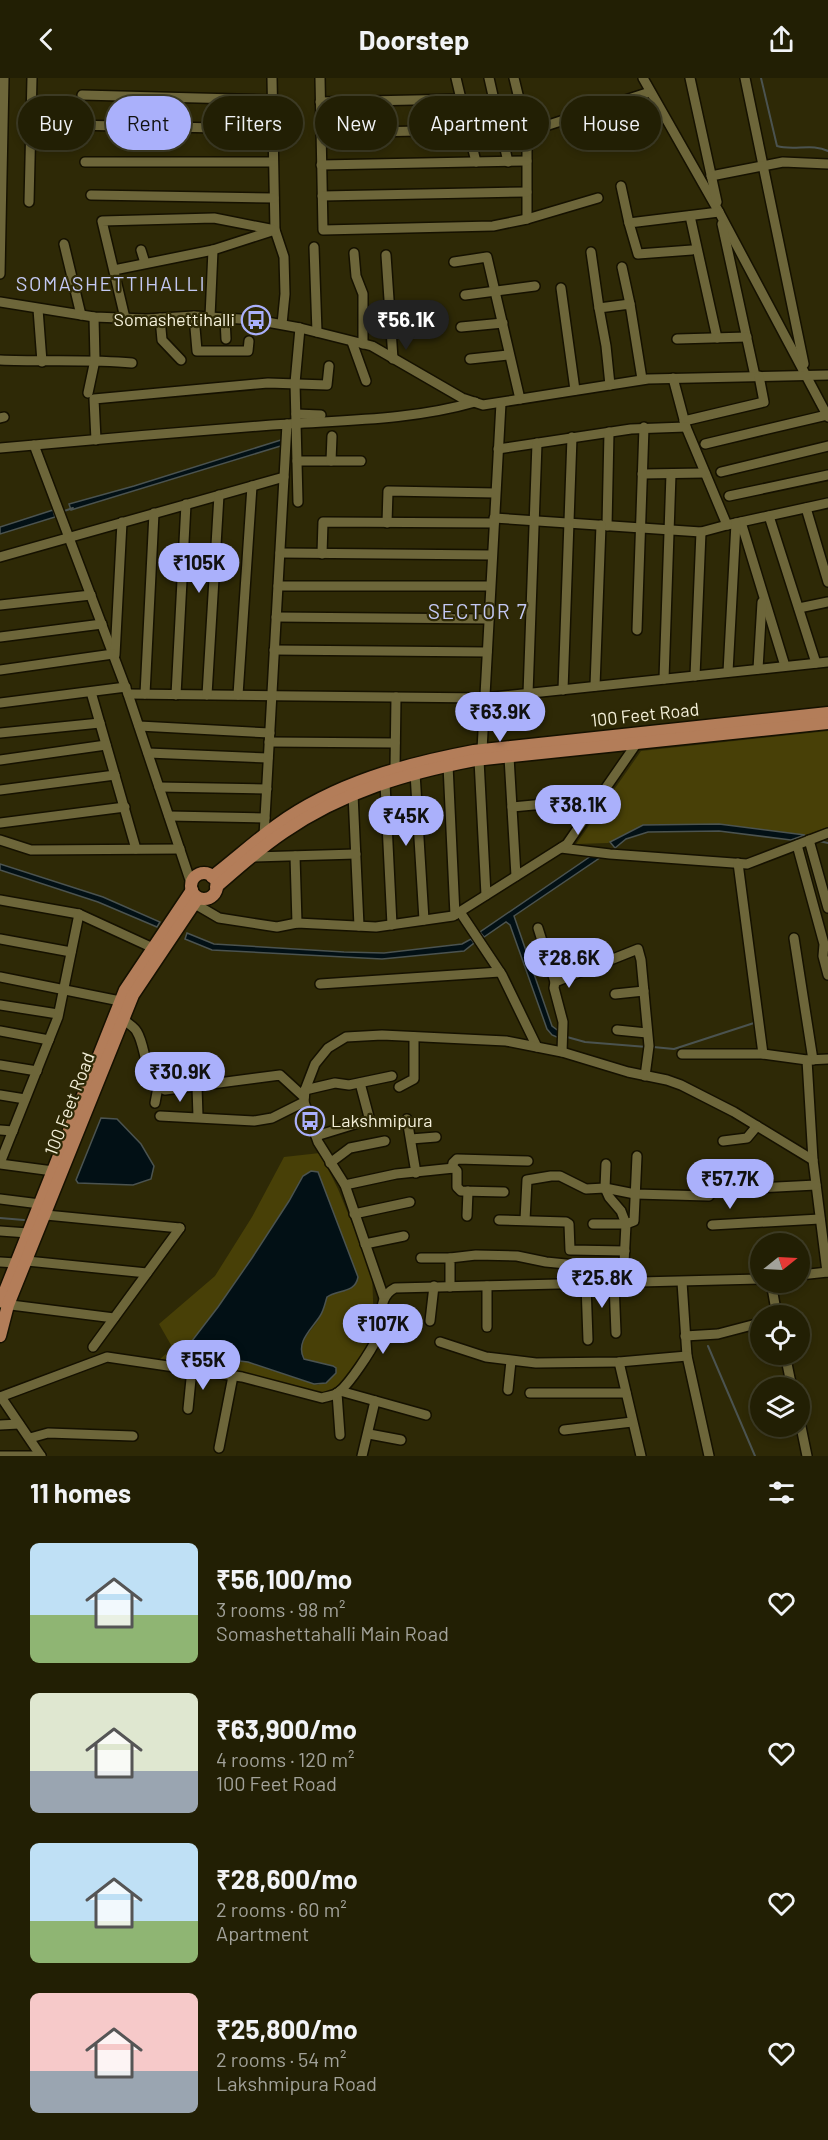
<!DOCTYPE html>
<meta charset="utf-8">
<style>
:root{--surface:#221f04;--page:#2a270e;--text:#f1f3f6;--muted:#a2a29a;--line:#3f3d26;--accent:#aab0fb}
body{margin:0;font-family:Barlow,sans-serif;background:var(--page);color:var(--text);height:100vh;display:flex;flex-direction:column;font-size:22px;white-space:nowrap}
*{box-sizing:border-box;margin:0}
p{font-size:20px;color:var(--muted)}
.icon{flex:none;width:33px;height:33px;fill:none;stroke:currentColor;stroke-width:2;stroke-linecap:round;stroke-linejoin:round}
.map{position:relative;height:1378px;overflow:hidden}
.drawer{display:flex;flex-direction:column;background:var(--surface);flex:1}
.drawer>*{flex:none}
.guide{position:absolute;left:18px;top:18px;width:792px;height:54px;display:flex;gap:12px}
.needle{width:39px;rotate:72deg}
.controls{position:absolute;left:750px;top:1155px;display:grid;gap:12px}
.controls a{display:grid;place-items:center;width:60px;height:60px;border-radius:50%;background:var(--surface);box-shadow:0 3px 9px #0003,0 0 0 2px var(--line);font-size:30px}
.price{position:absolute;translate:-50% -51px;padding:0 14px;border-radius:21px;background:var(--accent);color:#111;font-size:20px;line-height:39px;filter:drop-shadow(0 2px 3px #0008)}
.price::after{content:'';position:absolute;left:50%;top:36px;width:18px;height:14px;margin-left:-9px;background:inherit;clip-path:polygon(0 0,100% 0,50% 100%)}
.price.active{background:#222;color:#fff}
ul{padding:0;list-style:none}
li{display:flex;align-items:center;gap:18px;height:150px;padding:0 30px}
li span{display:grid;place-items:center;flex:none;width:168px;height:120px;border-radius:9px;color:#555}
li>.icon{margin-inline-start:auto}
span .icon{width:72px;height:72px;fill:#fffc;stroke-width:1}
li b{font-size:26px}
h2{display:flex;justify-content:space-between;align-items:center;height:72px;padding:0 30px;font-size:26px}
.tag{padding:0 21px;border-radius:27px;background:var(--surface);box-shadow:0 3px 9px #0003,0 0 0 2px var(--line);font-size:21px;line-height:54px}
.tag.active{background:var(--accent);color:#111}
header{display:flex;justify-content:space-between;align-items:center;height:78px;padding:0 30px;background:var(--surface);font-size:27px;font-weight:700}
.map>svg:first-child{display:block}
</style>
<header><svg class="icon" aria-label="back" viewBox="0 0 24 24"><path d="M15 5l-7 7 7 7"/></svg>Doorstep<svg class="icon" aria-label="share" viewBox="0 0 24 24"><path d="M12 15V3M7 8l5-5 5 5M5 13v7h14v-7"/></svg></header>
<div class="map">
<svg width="828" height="1378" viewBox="0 0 828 1378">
<rect width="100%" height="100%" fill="#2e2906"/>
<g fill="#484007" fill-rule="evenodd">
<path d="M828,653V749L805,757L719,746L643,747L608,765L576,766L641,673Z"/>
<path d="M320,1075L338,1111L372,1194L374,1249L361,1282L332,1315L302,1312L247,1295L160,1281L168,1274L171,1267L159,1246L215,1198L252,1139L284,1079ZM303,1098L326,1116L354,1191L333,1216L327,1219C324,1225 323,1233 320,1239C312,1254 299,1260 302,1280L331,1288L336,1295L329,1302L318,1307L248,1284L193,1278L188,1275V1268C207,1248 223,1223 238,1200C261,1167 283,1134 303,1098Z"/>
</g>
<g fill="#021015" stroke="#4b5350" stroke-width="1.5">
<path d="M284,361V367L71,432L69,426L134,408Z"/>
<path d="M53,432L55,439L0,456V449Z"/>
<path d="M719,746L805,757L791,762L719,753L648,754L626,761L615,770L610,764L643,747Z"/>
<path d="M591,778L601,779L514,838L552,948L560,954L559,960L552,957L547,951L510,847L506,844L484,859L480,854Z"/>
<path d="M0,786L103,819L160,844L157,849L98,824L0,792Z"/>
<path d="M187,855L214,866L344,874L384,875L462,866L471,861L474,865L464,873L382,881L212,872L185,861Z"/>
<path d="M101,1040L117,1041L141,1066L154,1088L151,1101L133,1107L78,1105L76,1102Z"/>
<path d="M311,1093L318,1094L358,1199C355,1216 338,1211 327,1219C325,1225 324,1232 320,1238C312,1251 295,1264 304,1281L333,1288L336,1290V1295L326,1305L314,1306L248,1284L191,1277L187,1272L188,1268L218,1229L252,1180L289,1123L303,1098Z"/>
</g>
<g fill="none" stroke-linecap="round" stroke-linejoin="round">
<g stroke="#4b5350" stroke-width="2">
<path d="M761,0L777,68C793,73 813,65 828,73"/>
<path d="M61,434L73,430"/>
<path d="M819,763L828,765"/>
<path d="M567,959L585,964L647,969"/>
<path d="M653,969L674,971L757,944"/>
<path d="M0,1140L24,1142"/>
<path d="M708,1268L755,1378"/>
</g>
<g stroke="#151100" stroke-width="12">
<g id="minor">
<path d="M272,0L275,152L284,179L285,216L282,246"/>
<path d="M320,0L323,152L493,148L527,141L598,120"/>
<path d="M456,0L476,84"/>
<path d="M489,0L508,84"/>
<path d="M514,0L527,54V141"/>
<path d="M643,0L719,134L828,339"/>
<path d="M690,0L717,124"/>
<path d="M745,0L804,286"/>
<path d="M82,17L272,22"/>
<path d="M320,24L461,21"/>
<path d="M70,47L273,51"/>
<path d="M527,54L650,14"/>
<path d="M321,55L468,52"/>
<path d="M85,84H273"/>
<path d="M321,87L527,83"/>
<path d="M711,98L783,84L828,86"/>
<path d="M621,108L629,145"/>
<path d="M91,117L274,120"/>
<path d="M322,118L527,114"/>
<path d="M29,124L32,0"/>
<path d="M690,138L717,260"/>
<path d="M722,146L755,298"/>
<path d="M64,166L81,237"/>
<path d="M314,169L317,254"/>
<path d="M141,172L145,185"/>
<path d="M692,172L638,176L629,145L719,134"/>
<path d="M591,174L599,230"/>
<path d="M354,175L356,198L363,216V266"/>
<path d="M386,177L393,281"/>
<path d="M454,184L487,179L520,321"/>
<path d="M622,189L630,226"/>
<path d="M114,192L213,172L275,152L214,140L102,143L125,240"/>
<path d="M0,196L4,0"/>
<path d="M561,210L575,312"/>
<path d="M465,217L535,208"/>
<path d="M0,224L94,239L146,241L194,238L256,242L300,250L372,268L462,320L483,327L648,301L828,297"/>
<path d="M38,231L42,284"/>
<path d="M194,238L197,273H248L249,263"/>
<path d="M210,239L213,172"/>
<path d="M160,240L162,262L181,282"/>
<path d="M225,240L226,261"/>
<path d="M461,249L503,245"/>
<path d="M677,261L747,259"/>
<path d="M352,264L366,303"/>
<path d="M470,281L508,277"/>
<path d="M0,282C44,284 88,281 132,285"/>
<path d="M673,300L686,349L727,447"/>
<path d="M610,307L606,268L599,230L630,226L642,301"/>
<path d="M88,315L95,282L94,239"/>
<path d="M296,336L321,337"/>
<path d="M0,340L4,339"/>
<path d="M684,343L764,324L759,298"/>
<path d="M96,362L94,321L268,305L327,307L329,288"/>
<path d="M705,366L827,337"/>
<path d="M34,367L128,616L191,805"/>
<path d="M0,370C91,362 181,354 272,347C340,342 409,343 475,324"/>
<path d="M498,371L631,351L686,349"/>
<path d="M297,383H361"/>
<path d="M331,383L332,358"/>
<path d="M721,394L828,368"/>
<path d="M642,396L705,395"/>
<path d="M729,418L828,397"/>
<path d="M298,424L295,305L300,250"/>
<path d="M806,430L828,504"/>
<path d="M769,438L816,585"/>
<path d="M494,440L701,454L727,447L828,425"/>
<path d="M741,444L785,588"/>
<path d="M387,445L388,413L495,415"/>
<path d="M607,448L609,354"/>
<path d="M280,475L492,477"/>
<path d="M322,476L323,444L494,445"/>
<path d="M0,479L284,399"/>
<path d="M278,508H490"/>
<path d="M0,527L91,517"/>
<path d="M799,530L828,524"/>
<path d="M276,539L489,541"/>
<path d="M637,552L644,349"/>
<path d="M0,559L102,546"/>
<path d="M274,572L487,574"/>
<path d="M115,577L122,444"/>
<path d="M758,591L762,524"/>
<path d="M0,592L113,576"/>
<path d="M728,594L736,445"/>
<path d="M695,598L701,454"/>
<path d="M664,601L671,396"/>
<path d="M595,608L601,447"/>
<path d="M563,612L572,359"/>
<path d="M91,614L136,771"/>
<path d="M128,616L484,620L828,584"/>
<path d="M145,616L154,435"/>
<path d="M528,616L537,365"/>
<path d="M176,617L186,426"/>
<path d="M207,617L219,417"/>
<path d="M238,617L252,408"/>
<path d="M0,625L126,609"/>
<path d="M139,648L270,655"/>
<path d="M0,655L100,645"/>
<path d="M269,664L395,665"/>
<path d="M482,672L501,325"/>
<path d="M148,675L268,680"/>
<path d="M509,679L516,798"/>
<path d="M0,682L106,667"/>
<path d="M479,682L486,817"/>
<path d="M448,687L455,837"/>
<path d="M395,691L396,619"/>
<path d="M415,695L424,842"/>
<path d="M385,705L392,847"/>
<path d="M159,709L267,711"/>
<path d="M0,712L115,697"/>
<path d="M353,716L359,848"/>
<path d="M512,729L599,721"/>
<path d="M169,738L265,740"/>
<path d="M0,745L125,729"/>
<path d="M264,758L287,346"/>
<path d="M0,762L31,772L180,771"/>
<path d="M809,762L828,830"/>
<path d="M797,767L824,866L823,878L828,897"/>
<path d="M561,770L610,776L747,786L828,755"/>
<path d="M295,778L297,845"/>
<path d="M253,779L356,776"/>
<path d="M738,785L763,976"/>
<path d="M0,822L79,836L153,870"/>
<path d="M195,826L219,840L277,849L297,845L376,849L453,838L567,766L639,662"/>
<path d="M460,834L502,897L537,969"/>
<path d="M538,850L555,904"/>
<path d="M794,860L813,982"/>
<path d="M0,861L71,874"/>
<path d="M0,899L120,923"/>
<path d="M320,906L500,894"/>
<path d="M615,916L644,913"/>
<path d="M0,927L58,936"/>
<path d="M123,941C127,945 135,949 137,954C147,970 144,1005 165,1012L280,997L304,1019"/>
<path d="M617,952L647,955"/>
<path d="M0,953L49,962"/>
<path d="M562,974L563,944L554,910L555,904L638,871L641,882L649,968L645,998"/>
<path d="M682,976H763L807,982L828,981"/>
<path d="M807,982L813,1082L827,1194"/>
<path d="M0,987L37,993"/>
<path d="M197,1008L198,1039"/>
<path d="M399,1009L414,1001V959"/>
<path d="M305,1012L335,1005L349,1007L392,998"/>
<path d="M0,1017L25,1021"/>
<path d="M155,1025L158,1009"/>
<path d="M160,1038L254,1043L272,1040L304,1024"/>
<path d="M407,1041L416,1095"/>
<path d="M0,1052L13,1053"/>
<path d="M316,1058L368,1042L369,1039L360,1005"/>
<path d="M411,1061L436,1059"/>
<path d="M723,1063L747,1060L757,1048"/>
<path d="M0,1085L58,939L79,836"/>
<path d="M330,1085L350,1070L385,1063"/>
<path d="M0,1086L53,1093"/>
<path d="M606,1086L605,1110L609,1119L621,1133L626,1146L623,1205"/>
<path d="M452,1090L453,1085L457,1081L528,1083"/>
<path d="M345,1107L396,1096L454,1090L457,1093V1109L461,1113L504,1114"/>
<path d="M756,1110L816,1107"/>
<path d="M0,1121L40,1126"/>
<path d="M354,1136L410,1124"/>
<path d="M46,1137L180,1150"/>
<path d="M467,1138L468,1113"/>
<path d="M499,1142L566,1144L569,1146L570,1172L625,1173"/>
<path d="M525,1142L527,1102L551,1098H560L586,1111L605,1110L635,1116L709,1118"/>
<path d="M593,1146H626L634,1143L637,1078"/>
<path d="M712,1147L820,1141"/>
<path d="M0,1153L28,1155"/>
<path d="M365,1166L404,1158"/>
<path d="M421,1180H450"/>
<path d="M27,1183L147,1195"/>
<path d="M0,1184L16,1185"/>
<path d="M800,1197L828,1194"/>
<path d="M682,1204L687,1278L709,1378"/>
<path d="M771,1204L777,1238"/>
<path d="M614,1205L616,1255"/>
<path d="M586,1206L588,1262"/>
<path d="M487,1208V1249"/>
<path d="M450,1209V1180L476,1177L517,1178L546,1184L586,1188"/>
<path d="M384,1220L345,1107L318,1064L304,1024L305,1012L315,986L328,970L346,959L382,957L506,963L562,974L628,994L667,1002L681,1007L734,1034L813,1082"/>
<path d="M3,1226L114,1240"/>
<path d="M430,1243L434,1208"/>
<path d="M685,1258L718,1256L760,1245"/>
<path d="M440,1264L486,1279L536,1285L619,1284L687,1278"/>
<path d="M93,1269L180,1150"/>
<path d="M785,1276L792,1310"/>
<path d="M619,1284L641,1378"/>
<path d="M508,1312L511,1283"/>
<path d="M340,1313L426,1337"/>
<path d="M337,1315L340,1357"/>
<path d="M530,1315H626"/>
<path d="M0,1319L107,1279L242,1299L322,1320C328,1318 334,1318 339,1314C350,1305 371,1273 377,1260C385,1244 375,1220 395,1210L760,1201"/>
<path d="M1,1319L41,1378"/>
<path d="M188,1331L192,1291"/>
<path d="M800,1344L807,1378"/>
<path d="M0,1347L19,1346"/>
<path d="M564,1352L632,1344"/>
<path d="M369,1356L401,1362"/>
<path d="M30,1360L48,1355L133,1358"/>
<path d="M219,1370L233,1298"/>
<path d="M1,1378H41"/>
<path d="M362,1378L375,1323"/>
</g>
</g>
<g stroke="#151100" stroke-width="15">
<g id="major">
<circle cx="204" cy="808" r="13"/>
<path d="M212,799C234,782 255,763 277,747C335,705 405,686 474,673L828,635"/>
<path d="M216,809C238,790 260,770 284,754C342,714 407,695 475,682L828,645"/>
<path d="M1,1223L125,912L192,812"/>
<path d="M0,1258L8,1227L133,917L198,820"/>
</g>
</g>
<use href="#minor" stroke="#6d663a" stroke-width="9"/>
<use href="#major" stroke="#b37d59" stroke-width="12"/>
</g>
<defs>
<g id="bus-ring" transform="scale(1.5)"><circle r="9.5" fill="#2e2906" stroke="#aab0fb" stroke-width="1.5"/><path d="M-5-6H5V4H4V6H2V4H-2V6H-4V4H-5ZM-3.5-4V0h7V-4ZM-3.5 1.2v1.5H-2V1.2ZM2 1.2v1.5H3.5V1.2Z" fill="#aab0fb"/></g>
</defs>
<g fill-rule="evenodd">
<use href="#bus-ring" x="256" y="242"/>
<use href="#bus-ring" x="310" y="1043"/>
</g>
<g text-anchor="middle" stroke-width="4.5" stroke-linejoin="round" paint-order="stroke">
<g font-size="18" fill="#f4f0d9" stroke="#2e2906" text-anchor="end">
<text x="235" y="248">Somashettihalli</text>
<text x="331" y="1049" text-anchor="start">Lakshmipura</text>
</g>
<g font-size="18" fill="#f4f0d9" stroke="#2e2906">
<text transform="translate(645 637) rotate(-6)" y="6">100 Feet Road</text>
<text transform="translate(70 1026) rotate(-69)" y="6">100 Feet Road</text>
</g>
<g font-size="20" letter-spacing="1.5" fill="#c4c9f4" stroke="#2e2906">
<text x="111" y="213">SOMASHETTIHALLI</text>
</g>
<g font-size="21" letter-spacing="1.5" fill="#c4c9f4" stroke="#2e2906">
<text x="478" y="541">SECTOR 7</text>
</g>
</g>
</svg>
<div class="controls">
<a><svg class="needle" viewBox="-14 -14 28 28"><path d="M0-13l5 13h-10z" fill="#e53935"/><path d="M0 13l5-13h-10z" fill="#a2a29a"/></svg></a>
<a><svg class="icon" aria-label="locate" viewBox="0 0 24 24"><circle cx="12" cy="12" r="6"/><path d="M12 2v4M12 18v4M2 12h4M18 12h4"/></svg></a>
<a><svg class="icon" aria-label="layers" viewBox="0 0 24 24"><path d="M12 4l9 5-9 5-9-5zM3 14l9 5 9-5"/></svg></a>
</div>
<b class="price active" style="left:406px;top:273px">₹56.1K</b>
<b class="price" style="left:199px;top:516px">₹105K</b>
<b class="price" style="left:500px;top:665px">₹63.9K</b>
<b class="price" style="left:578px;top:758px">₹38.1K</b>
<b class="price" style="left:406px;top:769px">₹45K</b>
<b class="price" style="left:569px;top:911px">₹28.6K</b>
<b class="price" style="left:180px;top:1025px">₹30.9K</b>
<b class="price" style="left:730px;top:1132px">₹57.7K</b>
<b class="price" style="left:602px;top:1231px">₹25.8K</b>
<b class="price" style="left:383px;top:1277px">₹107K</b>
<b class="price" style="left:203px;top:1313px">₹55K</b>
<div class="guide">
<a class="tag">Buy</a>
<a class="tag active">Rent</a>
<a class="tag">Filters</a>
<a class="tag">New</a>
<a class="tag">Apartment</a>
<a class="tag">House</a>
</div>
</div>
<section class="drawer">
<h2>11 homes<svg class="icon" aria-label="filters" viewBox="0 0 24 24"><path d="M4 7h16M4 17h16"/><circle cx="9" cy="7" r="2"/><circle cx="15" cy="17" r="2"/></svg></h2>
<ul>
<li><span style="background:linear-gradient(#bfe0f5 60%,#8fb573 0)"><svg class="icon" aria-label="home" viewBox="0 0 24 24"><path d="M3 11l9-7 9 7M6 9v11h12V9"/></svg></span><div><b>₹56,100/mo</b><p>3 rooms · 98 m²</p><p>Somashettahalli Main Road</p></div><svg class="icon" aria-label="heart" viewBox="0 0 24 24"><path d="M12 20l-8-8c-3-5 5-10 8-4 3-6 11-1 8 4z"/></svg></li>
<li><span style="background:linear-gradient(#dfe7d0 65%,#9aa5b1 0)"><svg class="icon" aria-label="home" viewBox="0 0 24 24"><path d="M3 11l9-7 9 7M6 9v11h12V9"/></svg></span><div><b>₹63,900/mo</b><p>4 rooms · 120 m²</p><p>100 Feet Road</p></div><svg class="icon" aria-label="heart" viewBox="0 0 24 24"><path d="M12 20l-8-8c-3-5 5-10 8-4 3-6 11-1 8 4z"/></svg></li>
<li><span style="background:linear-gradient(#bfe0f5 65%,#8fb573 0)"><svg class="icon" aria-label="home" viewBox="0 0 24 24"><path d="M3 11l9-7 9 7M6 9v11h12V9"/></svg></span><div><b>₹28,600/mo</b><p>2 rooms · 60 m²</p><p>Apartment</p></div><svg class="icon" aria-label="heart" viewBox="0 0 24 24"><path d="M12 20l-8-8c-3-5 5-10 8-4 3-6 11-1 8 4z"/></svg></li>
<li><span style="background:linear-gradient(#f6c9c9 65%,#9aa5b1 0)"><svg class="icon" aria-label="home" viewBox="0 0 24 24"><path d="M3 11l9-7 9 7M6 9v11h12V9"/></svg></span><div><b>₹25,800/mo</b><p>2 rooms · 54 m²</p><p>Lakshmipura Road</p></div><svg class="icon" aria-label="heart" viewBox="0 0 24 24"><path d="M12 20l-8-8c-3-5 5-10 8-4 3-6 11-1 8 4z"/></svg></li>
</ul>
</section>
